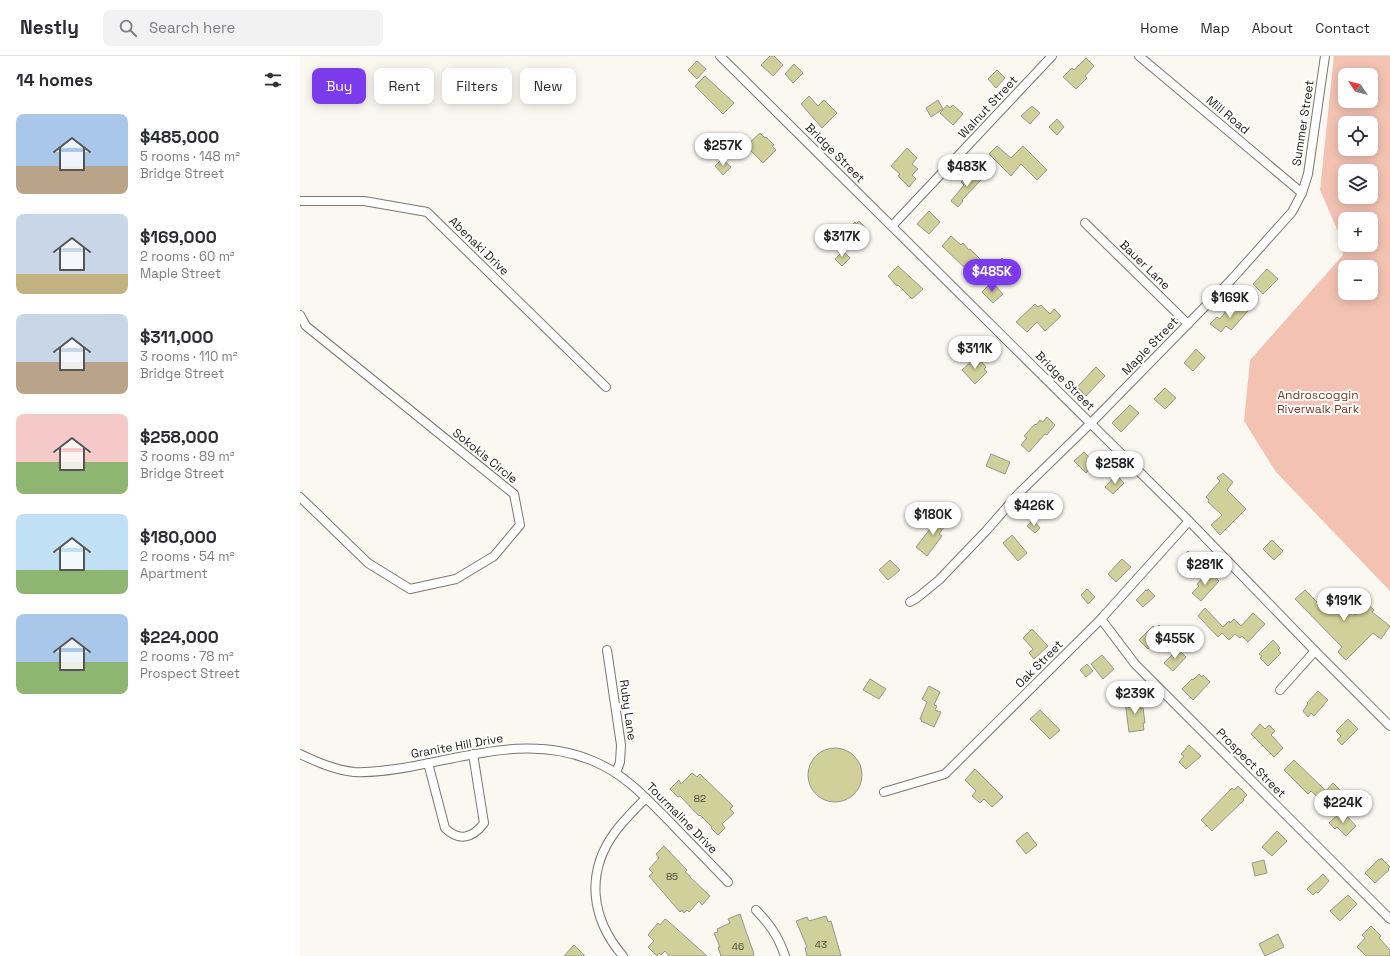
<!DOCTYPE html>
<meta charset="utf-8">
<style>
:root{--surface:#fff;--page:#f2f2f3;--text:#2b2b33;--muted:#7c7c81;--line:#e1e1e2;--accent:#7c3aed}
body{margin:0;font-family:"Space Grotesk",sans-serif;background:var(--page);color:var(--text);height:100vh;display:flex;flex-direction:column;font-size:15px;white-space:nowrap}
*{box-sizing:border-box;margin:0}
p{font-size:13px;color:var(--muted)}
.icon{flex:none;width:22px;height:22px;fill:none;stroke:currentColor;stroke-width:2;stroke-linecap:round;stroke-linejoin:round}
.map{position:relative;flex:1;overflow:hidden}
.sheet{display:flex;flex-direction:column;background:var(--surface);width:300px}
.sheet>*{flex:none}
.banner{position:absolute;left:12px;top:12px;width:380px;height:36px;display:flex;gap:8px}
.needle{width:26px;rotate:305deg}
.controls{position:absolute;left:1038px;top:12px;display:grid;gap:8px}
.controls a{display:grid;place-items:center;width:40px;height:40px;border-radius:8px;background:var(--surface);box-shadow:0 2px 10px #0003;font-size:20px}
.price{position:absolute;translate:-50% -34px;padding:0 9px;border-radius:14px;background:#fff;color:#222;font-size:13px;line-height:26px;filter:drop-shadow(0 1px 2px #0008)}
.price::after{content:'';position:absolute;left:50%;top:24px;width:12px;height:9px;margin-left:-6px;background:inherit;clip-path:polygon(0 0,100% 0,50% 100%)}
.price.on{background:var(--accent);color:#fff}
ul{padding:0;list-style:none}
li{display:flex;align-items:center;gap:12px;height:100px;padding:0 16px}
li span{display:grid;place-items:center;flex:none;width:112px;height:80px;border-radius:8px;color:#555}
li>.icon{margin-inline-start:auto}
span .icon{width:48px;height:48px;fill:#fffc;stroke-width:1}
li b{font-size:17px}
h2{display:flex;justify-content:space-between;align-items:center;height:48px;padding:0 16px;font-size:17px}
.chip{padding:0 14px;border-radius:8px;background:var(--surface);box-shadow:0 2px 10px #0003;font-size:14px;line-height:36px}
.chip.on{background:var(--accent);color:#fff}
header{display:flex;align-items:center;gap:24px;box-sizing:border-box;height:56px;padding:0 20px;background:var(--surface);border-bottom:1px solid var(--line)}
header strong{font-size:19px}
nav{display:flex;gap:22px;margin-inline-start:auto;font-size:14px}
.search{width:280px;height:36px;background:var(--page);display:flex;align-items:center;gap:10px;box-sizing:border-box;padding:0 14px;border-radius:8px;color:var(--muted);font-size:15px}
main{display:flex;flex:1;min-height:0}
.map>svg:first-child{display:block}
</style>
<header>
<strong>Nestly</strong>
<div class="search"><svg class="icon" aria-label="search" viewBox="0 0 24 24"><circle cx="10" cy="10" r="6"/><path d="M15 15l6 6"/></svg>Search here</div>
<nav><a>Home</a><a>Map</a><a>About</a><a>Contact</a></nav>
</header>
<main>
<section class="sheet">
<h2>14 homes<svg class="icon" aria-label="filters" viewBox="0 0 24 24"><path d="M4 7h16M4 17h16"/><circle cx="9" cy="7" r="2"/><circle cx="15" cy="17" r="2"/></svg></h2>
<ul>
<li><span style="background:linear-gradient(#a9c7e8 65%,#b9a48a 0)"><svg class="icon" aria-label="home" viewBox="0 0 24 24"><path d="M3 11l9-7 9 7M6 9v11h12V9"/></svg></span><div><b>$485,000</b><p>5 rooms · 148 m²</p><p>Bridge Street</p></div></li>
<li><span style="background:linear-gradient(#c9d6e8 75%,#c2b280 0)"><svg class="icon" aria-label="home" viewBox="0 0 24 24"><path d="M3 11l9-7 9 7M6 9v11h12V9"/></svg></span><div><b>$169,000</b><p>2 rooms · 60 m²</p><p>Maple Street</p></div></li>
<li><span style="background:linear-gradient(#c9d6e8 60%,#b9a48a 0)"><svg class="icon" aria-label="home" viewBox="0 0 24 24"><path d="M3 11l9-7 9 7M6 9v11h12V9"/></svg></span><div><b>$311,000</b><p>3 rooms · 110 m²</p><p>Bridge Street</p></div></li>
<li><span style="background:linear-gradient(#f6c9c9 60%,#8fb573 0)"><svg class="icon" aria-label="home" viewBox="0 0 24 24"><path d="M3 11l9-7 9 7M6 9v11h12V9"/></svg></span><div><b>$258,000</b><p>3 rooms · 89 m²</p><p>Bridge Street</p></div></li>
<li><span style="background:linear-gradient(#bfe0f5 70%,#8fb573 0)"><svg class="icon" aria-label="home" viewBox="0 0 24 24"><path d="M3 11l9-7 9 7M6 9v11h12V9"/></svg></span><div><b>$180,000</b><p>2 rooms · 54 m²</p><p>Apartment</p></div></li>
<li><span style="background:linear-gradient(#a9c7e8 60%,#8fb573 0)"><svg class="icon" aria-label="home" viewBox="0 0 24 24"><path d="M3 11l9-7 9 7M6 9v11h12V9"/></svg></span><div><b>$224,000</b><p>2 rooms · 78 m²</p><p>Prospect Street</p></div></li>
</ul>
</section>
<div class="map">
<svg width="1090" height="900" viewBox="0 0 1090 900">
<rect width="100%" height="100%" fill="#fbf8f2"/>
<path fill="#f3c2b2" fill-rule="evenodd" d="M1034,0H1090V535L976,416L944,365L950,304L1043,199L1040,180L1020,134ZM1045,19H1071V45H1045ZM1045,67H1071V93H1045ZM1045,115H1071V141H1045ZM1045,163H1071V189H1045ZM1045,211H1071V237H1045Z"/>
<g fill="#d1d09a" stroke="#95958f">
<path d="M470,0H474L483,9L473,20L461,9Z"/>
<path d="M786,2L794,10L785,20L787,22L776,33L763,21L772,12L774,14Z"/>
<path d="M397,5L406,13L397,23L388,14Z"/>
<path d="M494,8L503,17L493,27L485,18Z"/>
<path d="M697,14L705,22L696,32L688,23Z"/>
<path d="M405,20L434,47L423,58L395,30Z"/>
<path d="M509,40L518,50L524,44L537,57L522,72L501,48Z"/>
<path d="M638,44L643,53L631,61L626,52Z"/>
<path d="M647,49L650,52L653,49L663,58L653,69L640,57Z"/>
<path d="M732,50L740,57L730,68L721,60Z"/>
<path d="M757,63L764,71L757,79L749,71Z"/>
<path d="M460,77L465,82L466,81L474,89L472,90L476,94L463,107L446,90Z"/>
<path d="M697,90L711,102L723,90L747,114L737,124L721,108L711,120L689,98Z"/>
<path d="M607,92L617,102L612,108L618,113L612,119L616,123L609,131L598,120L600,118L591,110Z"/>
<path d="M422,103L431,111L423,119L415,110Z"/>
<path d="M673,114L682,123L662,144L663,145L658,151L651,145L664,129L661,126Z"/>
<path d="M629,155L640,166L629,178L617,168Z"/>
<path d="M559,165L566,172L553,186L544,177L555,166L556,168Z"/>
<path d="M651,180L661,189L663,187L669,194L670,193L680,203L668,215L642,190Z"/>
<path d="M543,195L550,202L542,210L535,203Z"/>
<path d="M702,202L708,209L697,219L691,213Z"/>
<path d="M598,210L623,233L612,243L598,229L597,230L588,220Z"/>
<path d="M967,213L978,223L963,238L953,228Z"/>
<path d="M692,226L703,238L693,247L682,236Z"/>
<path d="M735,248L738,251L741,249L750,258L754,253L761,260L745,275L737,266L727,276L716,266Z"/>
<path d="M939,248L948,255L931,274L926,270L921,276L910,268L917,261L920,263L927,254L931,257Z"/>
<path d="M896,293L905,302L893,315L884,307Z"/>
<path d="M675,302L677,305L679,303L686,311L684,313L687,316L675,328L662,314Z"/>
<path d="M796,311L805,320L786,340L777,331Z"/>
<path d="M865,332L876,342L865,353L854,343Z"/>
<path d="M830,349L839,357L821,376L812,367Z"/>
<path d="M747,361L755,369L747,379L745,378L729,396L721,389L727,382L724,380L735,368L736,369L740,364L743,366Z"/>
<path d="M784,396L795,407L786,417L774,405Z"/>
<path d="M691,398L710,406L705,418L686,410Z"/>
<path d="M923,417L933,426L927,434L946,453L920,479L911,469L922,459L908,446L909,444L906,441L920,425L917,422Z"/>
<path d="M816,419L824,427L813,438L805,431Z"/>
<path d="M741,437L757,453L752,459L747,454L740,461L731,453L738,445L735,442Z"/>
<path d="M640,458L649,464L639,478L642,480L627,500L616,491L634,468L633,467Z"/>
<path d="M733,464L740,472L735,477L727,470Z"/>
<path d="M712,479L727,497L718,505L703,487Z"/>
<path d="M972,484L983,495L974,504L963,493Z"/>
<path d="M888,495L896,502L887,512L879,505Z"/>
<path d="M822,503L831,511L816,526L808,518Z"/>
<path d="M590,504L600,514L588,524L579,514Z"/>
<path d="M909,515L919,525L901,545L892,537L899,530L897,528Z"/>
<path d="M787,533L795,541L788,548L781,539Z"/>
<path d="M848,533L855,540L843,551L836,544L846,534L847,535Z"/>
<path d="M1005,534L1017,546L1028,535L1033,541L1031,544L1044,557L1049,552L1055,559L1066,547L1074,554L1072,556L1090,570L1081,583L1073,577L1046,604L1038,596L1042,591L995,543Z"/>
<path d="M905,552L923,571L929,565L930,567L934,563L941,570L953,557L965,568L948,586L942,580L940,582L935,578L929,584L922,577L918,581L898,560Z"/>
<path d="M859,569L867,577L854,591L852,589L848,593L839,584L853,570L856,573Z"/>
<path d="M732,573L748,590L734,603L729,597L733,593L723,582Z"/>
<path d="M973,584L980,592L978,594L981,597L968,610L960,602L962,600L959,598Z"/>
<path d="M878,593L886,601L873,615L864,607Z"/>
<path d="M802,599L814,613L803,623L791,608Z"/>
<path d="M787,608L793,615L786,621L780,614Z"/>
<path d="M899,618L902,621L903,619L910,626L893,644L882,633L892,623L893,624Z"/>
<path d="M570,623L586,633L579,643L563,634Z"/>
<path d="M629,630L640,636L634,649L637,650L635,654L641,656L634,671L621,665L622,664L620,663L627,646L622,643Z"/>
<path d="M1018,635L1028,644L1014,660L1011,657L1008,661L1003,655L1008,648L1007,647Z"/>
<path d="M839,642L841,653L843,652L845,667H843L844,674L829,676L825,645Z"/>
<path d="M740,654L760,674L750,683L730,663Z"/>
<path d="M1048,663L1058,673L1042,689L1037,684L1041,680L1036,675Z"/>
<path d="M960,668L965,673L969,669L975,675L971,679L983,692L974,701L951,678Z"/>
<path d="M889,689L901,700L886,713L879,706L884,700L881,698Z"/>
<circle cx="535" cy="719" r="27"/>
<path d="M994,704L1026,735L1033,727L1040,734L1026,749L1011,735L1008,738L984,714Z"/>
<path d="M675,713L703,741L692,751L684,743L680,747L672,740L676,735L665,724Z"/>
<path d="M392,717L397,721L400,718L433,750L430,753L434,757L422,768L425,772L418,779L411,772L412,771L400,759L399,760L380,740L378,741L370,733L379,724L381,728Z"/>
<path d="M938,730L947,739L943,743L944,744L912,775L901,764L932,732L934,734Z"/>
<path d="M1042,755L1056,770L1046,780L1037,771L1035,773L1029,767Z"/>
<path d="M977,775L987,785L972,800L962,791Z"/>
<path d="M727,776L737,789L726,798L716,785Z"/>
<path d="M364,790L387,814L385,816L390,820V821L410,840L402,849L399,845L389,856L387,854L384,857L382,854L380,856L349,820L353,817L349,813L359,802L356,798Z"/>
<path d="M1081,802L1090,811L1088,813L1089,814L1075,827L1065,817L1079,803L1080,804Z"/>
<path d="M964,804L967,817L955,820L952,807Z"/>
<path d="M1023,818L1029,825L1018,837L1016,836L1013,839L1007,833Z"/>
<path d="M1048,839L1057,848L1040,865L1030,855Z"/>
<path d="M440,858L454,898H453L454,900H421L418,891H420L414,877L418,876L417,873L430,867L428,863Z"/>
<path d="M526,860L528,866L531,865L541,900H507L505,892L507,891L496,865L507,861L509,865Z"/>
<path d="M365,863L368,865L407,900H369L365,895L361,899L359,897L357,900L348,891L354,885L348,879L358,867L360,869Z"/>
<path d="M1071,870L1081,880L1079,882L1090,894V900H1066L1057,891L1065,882L1062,879Z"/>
<path d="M978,878L984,891L965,900L959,888Z"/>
<path d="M274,889L285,900H264Z"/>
</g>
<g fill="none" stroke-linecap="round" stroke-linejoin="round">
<g stroke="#7a7772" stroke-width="10">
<g id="street">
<path d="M420,0L889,465L1015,595L1090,670"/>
<path d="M839,0L1002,137"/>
<path d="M0,145H64L127,156L306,331"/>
<path d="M785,167L888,268"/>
<path d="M592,170L752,0"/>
<path d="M0,259L6,270L214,438L220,469L194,500L156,523L110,533L68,507L0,441"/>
<path d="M610,546L617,542L639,524L686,475L720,436L791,367L932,223L992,156L1002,137L1008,118L1025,0"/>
<path d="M801,563L835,608L1090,863"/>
<path d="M307,594L321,689L320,706L316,717"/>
<path d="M980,634L1015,595"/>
<path d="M0,698C17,706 35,714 54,716C73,717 91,714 109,711C170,700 232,679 293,705C325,718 347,743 371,767C390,787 409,806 428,826"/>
<path d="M128,707L145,772C159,786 173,782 184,767L173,698"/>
<path d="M584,736L645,718L801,563L889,465"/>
<path d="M456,854C471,870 478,880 485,900"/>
<path d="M323,900C291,863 285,817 315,776C324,764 335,753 346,742"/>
</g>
</g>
<use href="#street" stroke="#fff" stroke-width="8"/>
</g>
<g text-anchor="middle" stroke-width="4" stroke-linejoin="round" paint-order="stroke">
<g font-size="10" fill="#484738">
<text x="400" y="746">82</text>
<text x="372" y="824">85</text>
<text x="521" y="892">43</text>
<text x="438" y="894">46</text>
</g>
<g font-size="12" fill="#1a1917" stroke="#fff">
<text transform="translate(688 51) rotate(-47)" y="4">Walnut Street</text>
<text transform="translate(928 59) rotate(40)" y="4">Mill Road</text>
<text transform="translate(1003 67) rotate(-81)" y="4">Summer Street</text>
<text transform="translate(535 97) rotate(45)" y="4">Bridge Street</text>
<text transform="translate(179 190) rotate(44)" y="4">Abenaki Drive</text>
<text transform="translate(845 209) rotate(44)" y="4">Bauer Lane</text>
<text transform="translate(850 290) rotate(-46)" y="4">Maple Street</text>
<text transform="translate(765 325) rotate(45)" y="4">Bridge Street</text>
<text transform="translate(185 400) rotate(39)" y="4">Sokokis Circle</text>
<text transform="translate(739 608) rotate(-45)" y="4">Oak Street</text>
<text transform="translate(328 654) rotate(82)" y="4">Ruby Lane</text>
<text transform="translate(157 690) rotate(-10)" y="4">Granite Hill Drive</text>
<text transform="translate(951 707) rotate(45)" y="4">Prospect Street</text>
<text transform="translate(382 762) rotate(45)" y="4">Tourmaline Drive</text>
</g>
<g font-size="12" fill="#7a3620" stroke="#fff">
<text x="1018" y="343">Androscoggin<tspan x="1018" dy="14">Riverwalk Park</tspan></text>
</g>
</g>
</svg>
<div class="controls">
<a><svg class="needle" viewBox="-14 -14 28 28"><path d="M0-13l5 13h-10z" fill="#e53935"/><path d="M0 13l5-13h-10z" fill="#7c7c81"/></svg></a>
<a><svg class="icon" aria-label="locate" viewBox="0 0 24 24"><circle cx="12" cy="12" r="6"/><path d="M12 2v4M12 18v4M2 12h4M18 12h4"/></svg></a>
<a><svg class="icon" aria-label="layers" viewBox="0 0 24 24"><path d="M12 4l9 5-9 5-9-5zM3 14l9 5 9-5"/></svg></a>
<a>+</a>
<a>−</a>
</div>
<b class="price" style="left:423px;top:111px">$257K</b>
<b class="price" style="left:667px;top:132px">$483K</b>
<b class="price" style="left:542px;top:202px">$317K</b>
<b class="price on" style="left:692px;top:237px">$485K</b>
<b class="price" style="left:930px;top:263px">$169K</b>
<b class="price" style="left:675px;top:314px">$311K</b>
<b class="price" style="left:815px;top:429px">$258K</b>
<b class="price" style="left:734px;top:471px">$426K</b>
<b class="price" style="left:633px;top:480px">$180K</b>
<b class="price" style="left:905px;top:530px">$281K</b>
<b class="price" style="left:1044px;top:566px">$191K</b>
<b class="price" style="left:875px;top:604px">$455K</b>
<b class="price" style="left:835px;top:659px">$239K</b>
<b class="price" style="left:1043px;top:768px">$224K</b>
<div class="banner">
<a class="chip on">Buy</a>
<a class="chip">Rent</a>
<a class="chip">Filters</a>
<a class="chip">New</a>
</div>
</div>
</main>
